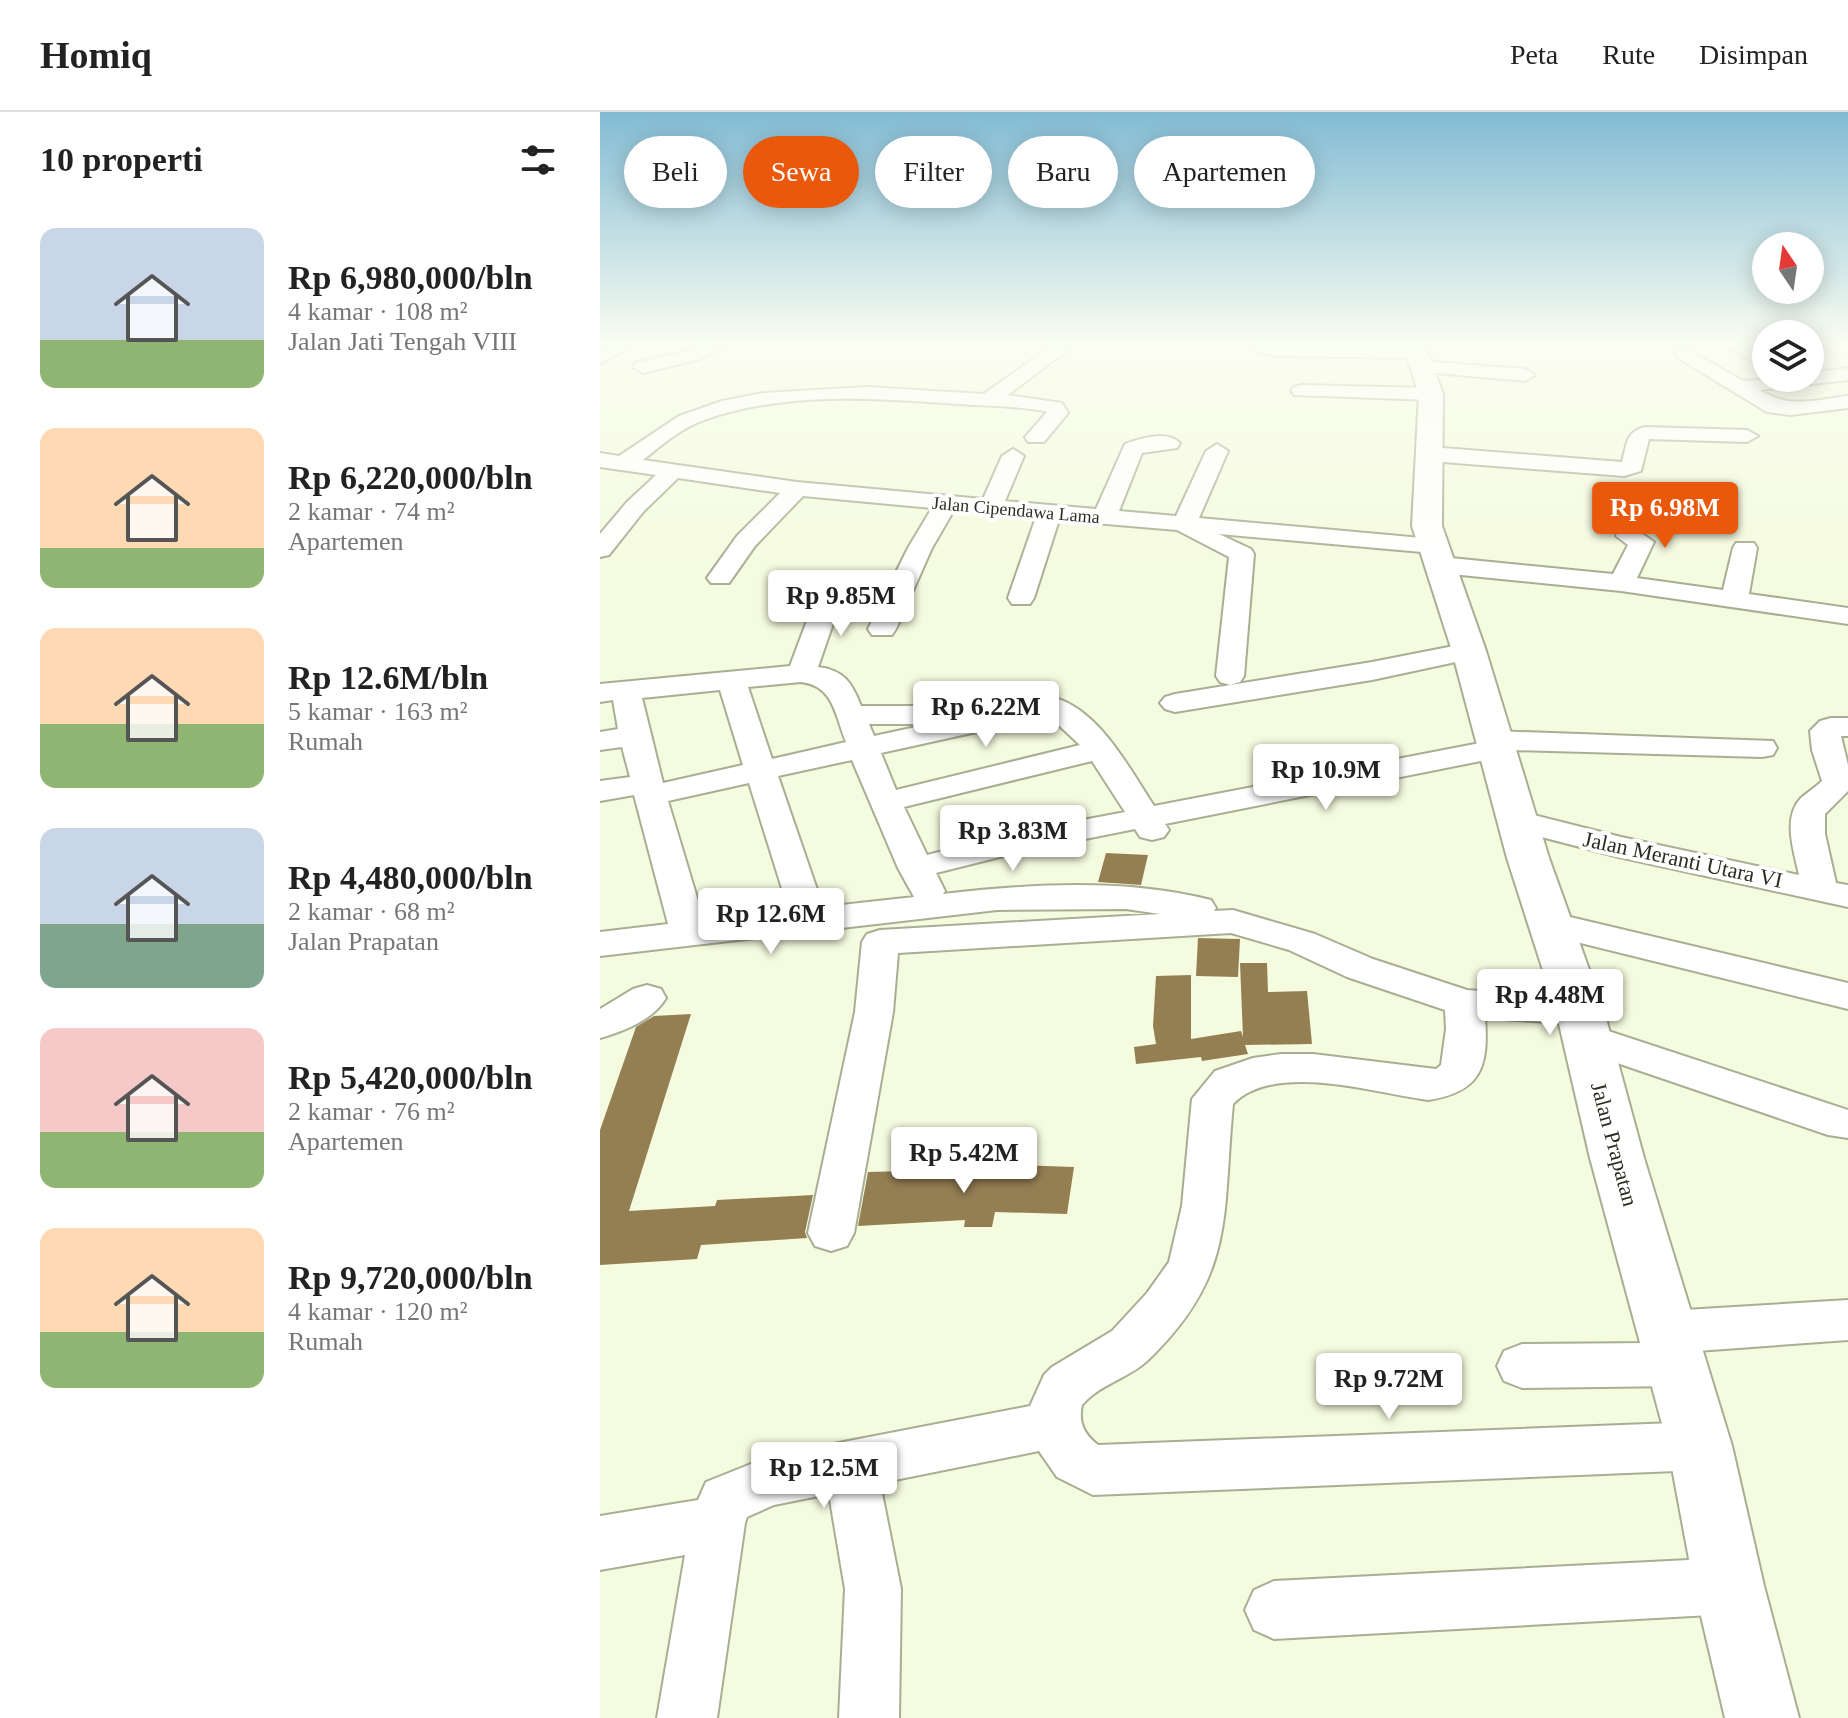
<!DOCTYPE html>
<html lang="id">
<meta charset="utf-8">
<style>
:root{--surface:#fff;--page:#f6f6f6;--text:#222;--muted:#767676;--line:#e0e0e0;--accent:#ea580c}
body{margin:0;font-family:Georgia,serif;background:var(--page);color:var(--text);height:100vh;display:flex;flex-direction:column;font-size:30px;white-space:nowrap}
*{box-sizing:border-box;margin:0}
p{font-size:26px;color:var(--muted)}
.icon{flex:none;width:44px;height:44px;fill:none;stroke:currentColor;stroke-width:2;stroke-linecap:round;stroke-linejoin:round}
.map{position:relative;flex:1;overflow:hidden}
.details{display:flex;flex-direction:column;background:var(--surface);width:600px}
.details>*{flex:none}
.hud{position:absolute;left:24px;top:24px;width:760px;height:72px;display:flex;gap:16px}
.needle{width:52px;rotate:347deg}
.tools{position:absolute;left:1152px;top:120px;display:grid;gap:16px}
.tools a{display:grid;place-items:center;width:72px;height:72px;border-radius:50%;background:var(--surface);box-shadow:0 4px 20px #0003;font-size:40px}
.price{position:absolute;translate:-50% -68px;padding:0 18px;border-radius:8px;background:#fff;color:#222;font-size:26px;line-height:52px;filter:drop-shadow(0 2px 4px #0008)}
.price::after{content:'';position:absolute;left:50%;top:48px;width:24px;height:18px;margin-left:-12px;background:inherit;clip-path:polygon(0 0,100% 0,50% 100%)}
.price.current{background:var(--accent);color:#fff}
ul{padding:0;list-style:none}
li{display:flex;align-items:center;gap:24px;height:200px;padding:0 40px}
li span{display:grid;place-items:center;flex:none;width:224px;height:160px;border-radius:16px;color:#555}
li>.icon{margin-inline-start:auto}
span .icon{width:96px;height:96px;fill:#fffc;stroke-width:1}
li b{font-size:34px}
h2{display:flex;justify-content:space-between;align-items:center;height:96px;padding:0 40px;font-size:34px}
.chip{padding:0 28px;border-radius:36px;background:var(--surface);box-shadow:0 4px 20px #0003;font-size:28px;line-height:72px}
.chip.current{background:var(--accent);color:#fff}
header{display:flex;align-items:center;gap:48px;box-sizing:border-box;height:112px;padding:0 40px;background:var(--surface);border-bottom:2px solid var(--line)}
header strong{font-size:38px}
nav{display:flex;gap:44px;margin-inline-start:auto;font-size:28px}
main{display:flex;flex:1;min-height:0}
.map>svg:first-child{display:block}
</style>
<header>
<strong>Homiq</strong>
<nav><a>Peta</a><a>Rute</a><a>Disimpan</a></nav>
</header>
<main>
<section class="details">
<h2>10 properti<svg class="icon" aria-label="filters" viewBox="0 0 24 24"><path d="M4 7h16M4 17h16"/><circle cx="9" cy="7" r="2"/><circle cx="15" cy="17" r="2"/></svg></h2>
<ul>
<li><span style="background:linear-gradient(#c9d6e8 70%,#8fb573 0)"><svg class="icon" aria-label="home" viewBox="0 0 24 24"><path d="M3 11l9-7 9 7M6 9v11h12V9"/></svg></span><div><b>Rp 6,980,000/bln</b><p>4 kamar · 108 m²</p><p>Jalan Jati Tengah VIII</p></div></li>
<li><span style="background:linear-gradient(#ffd9b3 75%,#8fb573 0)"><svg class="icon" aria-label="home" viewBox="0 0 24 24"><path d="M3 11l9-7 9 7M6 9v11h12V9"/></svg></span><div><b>Rp 6,220,000/bln</b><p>2 kamar · 74 m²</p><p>Apartemen</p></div></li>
<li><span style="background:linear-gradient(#ffd9b3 60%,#8fb573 0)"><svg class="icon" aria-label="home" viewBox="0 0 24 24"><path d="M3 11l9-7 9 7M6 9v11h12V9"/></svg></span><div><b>Rp 12.6M/bln</b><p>5 kamar · 163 m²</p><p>Rumah</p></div></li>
<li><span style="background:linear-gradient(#c9d6e8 60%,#7fa58c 0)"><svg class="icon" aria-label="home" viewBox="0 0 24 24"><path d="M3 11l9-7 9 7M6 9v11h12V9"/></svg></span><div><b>Rp 4,480,000/bln</b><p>2 kamar · 68 m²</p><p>Jalan Prapatan</p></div></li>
<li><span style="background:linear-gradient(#f6c9c9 65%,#8fb573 0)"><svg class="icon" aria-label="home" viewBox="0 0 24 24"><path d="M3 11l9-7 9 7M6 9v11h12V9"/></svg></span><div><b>Rp 5,420,000/bln</b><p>2 kamar · 76 m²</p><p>Apartemen</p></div></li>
<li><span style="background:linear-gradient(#ffd9b3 65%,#8fb573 0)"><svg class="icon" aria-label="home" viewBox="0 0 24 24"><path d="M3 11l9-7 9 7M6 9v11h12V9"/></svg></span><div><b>Rp 9,720,000/bln</b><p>4 kamar · 120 m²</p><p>Rumah</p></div></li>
</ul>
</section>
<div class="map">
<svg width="1248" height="1606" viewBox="0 0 1248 1606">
<rect width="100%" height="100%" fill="#f5fbdf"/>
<g fill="#947f53">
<path d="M506,741L548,743L541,773L498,770Z"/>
<path d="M598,826L640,827L638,865L596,864Z"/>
<path d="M640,851H667L668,880L707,879L712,932L645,933L648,942L602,949L601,945L536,952L534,935L556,932L553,914L556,864L591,863V927L641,919L643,925Z"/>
<path d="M91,902L29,1099L115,1094L117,1088L213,1083L205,1120L207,1126L101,1133L97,1147L0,1153V1018L36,915L54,904Z"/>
<path d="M417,1053L474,1055L467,1102L395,1100L392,1115H364L365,1108L258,1114L268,1060L416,1056Z"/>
</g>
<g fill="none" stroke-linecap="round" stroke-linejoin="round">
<g stroke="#a8ae93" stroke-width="4">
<g id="minor">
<path d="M17,230H39L0,252V238Z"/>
<path d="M107,230H130L101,247L43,261L33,255L36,251L88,239Z"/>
<path d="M457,230H478L408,283L462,291L468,301L444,330H428L425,325L447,300L445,299C416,294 388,294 359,292C275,286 185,279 104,308C81,316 62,333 43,348L197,370L383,387L402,344L413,337L424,344L405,389L496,397L525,332C541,326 567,318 580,331L577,336L542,341L519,399L576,404L606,339L617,332L628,339L599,406L833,427L842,429L845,434L842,439L833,441L619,422L651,437L654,442L644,564L640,570L630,573L620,570L616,564L629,445L577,418L459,408L434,486L430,492H412L408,486L436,405L354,398L332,436L296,517L292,523H272L268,517L308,436L332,396L203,384L155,434L129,471H111L107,466L137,424L180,381L78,366L43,400L9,443L0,445V422L27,390L56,363L0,355V341L19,344L79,304L122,289L163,281L266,275L384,282Z"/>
<path d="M651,230L816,234L825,240L816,246L676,244L660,240Z"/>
<path d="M1120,230H1142L1166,244V258Z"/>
<path d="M1085,236L1143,269L1210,266V261L1248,256V268L1159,278C1191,297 1213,288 1248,284V296L1190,303L1167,300L1078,246L1076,242L1078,238Z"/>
<path d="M821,249L925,257L935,263L925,269L814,259L811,255Z"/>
<path d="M701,273L831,276L841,282L831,288L694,283L691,279L694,275Z"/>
<path d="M1045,315L1147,318L1158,324L1147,330L1049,327L1041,359L1024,364L830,349L819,342L830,335L1022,350C1027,333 1025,320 1045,315Z"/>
<path d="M1040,378L1048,380L1052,385L1041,421L1054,430L1037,466L1123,478L1133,436L1136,431H1154L1157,436L1149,482L1248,496V512L1021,479L841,461L832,458L828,453L832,448L841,445L1013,462L1028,433L1016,424L1028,385L1032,380Z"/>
<path d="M233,466L242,469L246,474L218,555C244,558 252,571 261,594H340L351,597L355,603L352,607L452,585C499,597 529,656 554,694L880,631L878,628L882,622L893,619L1173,629L1177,636L1173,643L1162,645L911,638L907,644L896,646L565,712L569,718L564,725L552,728L540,725L535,717L420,740L336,761L345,779L343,782C429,772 525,766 611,788L616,796L614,799L633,798L715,822L773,847L867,878L980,886L994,890L999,899L994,908L980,912L885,906C889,956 880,980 828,988C775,981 674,949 633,992C622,1103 637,1163 547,1249C527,1267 500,1272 482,1293C478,1311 484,1322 498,1333L1100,1310L1118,1317L1126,1334L1118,1351L1100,1358L493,1383L457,1365L439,1339L280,1371L301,1477L299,1606H239L245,1477L229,1382L174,1393L147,1405L145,1411L117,1606H57L85,1443L0,1458V1404L98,1388L106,1370L171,1344L430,1294L444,1263L452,1255L512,1219L547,1181L569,1150L582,1094L592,987L615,959L653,946L681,942H713L836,957L841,953L846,917L845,898L747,865L689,838L631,821L298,841L293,900L254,1121L247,1134L231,1139L215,1134L208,1121L255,900L262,830L267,822L280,818L560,802L526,797L397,798L0,844V820L68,812L34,683L0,689V669L30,665L22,635L0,638V620L18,617L13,588L0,590V572L190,554L220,474L224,469ZM201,570C234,574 235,603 246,630L172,647L148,575ZM120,578L143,653L63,671L42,586ZM449,604L480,633L296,678L281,641ZM269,612H330L274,624ZM252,648L298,756L314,785L223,795L178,664ZM492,649L525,700L420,720L327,743L304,695ZM149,671L189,799L104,809L68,689Z"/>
<path d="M869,531L879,533L883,539L879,545L772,568L575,600L565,597L560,591L565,585L575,582L772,550Z"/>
<path d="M1231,606H1248V624H1241L1248,653V679L1225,702V722L1236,771L1248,773V795L1019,745L906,716L901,709L906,702L918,699L1021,725L1199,763C1194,739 1182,706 1201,686C1208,680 1216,675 1222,669L1212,638L1210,619L1220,609Z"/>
<path d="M949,800L1248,871V897L936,820L931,812L936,804Z"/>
<path d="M47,873L61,877L66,886C53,908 24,919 0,926V897L33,877Z"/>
<path d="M987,912L1248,998V1026L1228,1023L973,936L967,926L973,916Z"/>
<path d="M1248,1188V1228L1097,1239L1103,1252L1096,1267L1078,1274L922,1276L904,1269L897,1254L904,1239L922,1232L1049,1231L1044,1220L1051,1205L1068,1199Z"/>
<path d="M1129,1446L1149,1454L1157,1474L1149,1494L1129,1502L674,1527L654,1518L645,1498L654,1478L674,1469Z"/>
</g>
</g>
<g stroke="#a8ae93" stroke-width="4">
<path id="major" d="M802,230H824L843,282L842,414L886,539L949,746L1004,899L1044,1046L1132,1334L1164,1474L1199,1606H1125L1094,1474L1068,1334L990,1046L956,899L907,746L852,539L812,414L819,282Z"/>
</g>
<use href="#minor" fill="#fff" fill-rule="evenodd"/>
<use href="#major" fill="#fff" fill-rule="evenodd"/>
</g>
<linearGradient id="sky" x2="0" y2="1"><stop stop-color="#82bbd4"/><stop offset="0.51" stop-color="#fafdf1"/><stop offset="1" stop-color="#fafdf1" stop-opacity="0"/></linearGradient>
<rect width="1248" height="454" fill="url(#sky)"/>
<g text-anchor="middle" stroke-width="8" stroke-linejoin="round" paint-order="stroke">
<g font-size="18" fill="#2b2d22" stroke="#fff">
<text transform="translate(416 398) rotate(5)" y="6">Jalan Cipendawa Lama</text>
</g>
<g font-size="22" fill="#2b2d22" stroke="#fff">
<text transform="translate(1083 747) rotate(12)" y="8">Jalan Meranti Utara VI</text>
<text transform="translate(1015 1032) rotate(75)" y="8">Jalan Prapatan</text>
</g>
</g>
</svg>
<div class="tools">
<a><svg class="needle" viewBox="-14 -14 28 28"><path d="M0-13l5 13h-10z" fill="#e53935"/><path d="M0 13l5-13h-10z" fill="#767676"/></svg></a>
<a><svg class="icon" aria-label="layers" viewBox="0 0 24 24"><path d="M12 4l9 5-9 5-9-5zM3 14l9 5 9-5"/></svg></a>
</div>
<b class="price current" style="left:1065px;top:438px">Rp 6.98M</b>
<b class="price" style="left:241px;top:526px">Rp 9.85M</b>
<b class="price" style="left:386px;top:637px">Rp 6.22M</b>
<b class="price" style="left:726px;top:700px">Rp 10.9M</b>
<b class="price" style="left:413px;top:761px">Rp 3.83M</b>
<b class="price" style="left:171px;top:844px">Rp 12.6M</b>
<b class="price" style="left:950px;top:925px">Rp 4.48M</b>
<b class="price" style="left:364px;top:1083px">Rp 5.42M</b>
<b class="price" style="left:789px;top:1309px">Rp 9.72M</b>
<b class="price" style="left:224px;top:1398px">Rp 12.5M</b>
<div class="hud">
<a class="chip">Beli</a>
<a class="chip current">Sewa</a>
<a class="chip">Filter</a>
<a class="chip">Baru</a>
<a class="chip">Apartemen</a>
</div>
</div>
</main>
